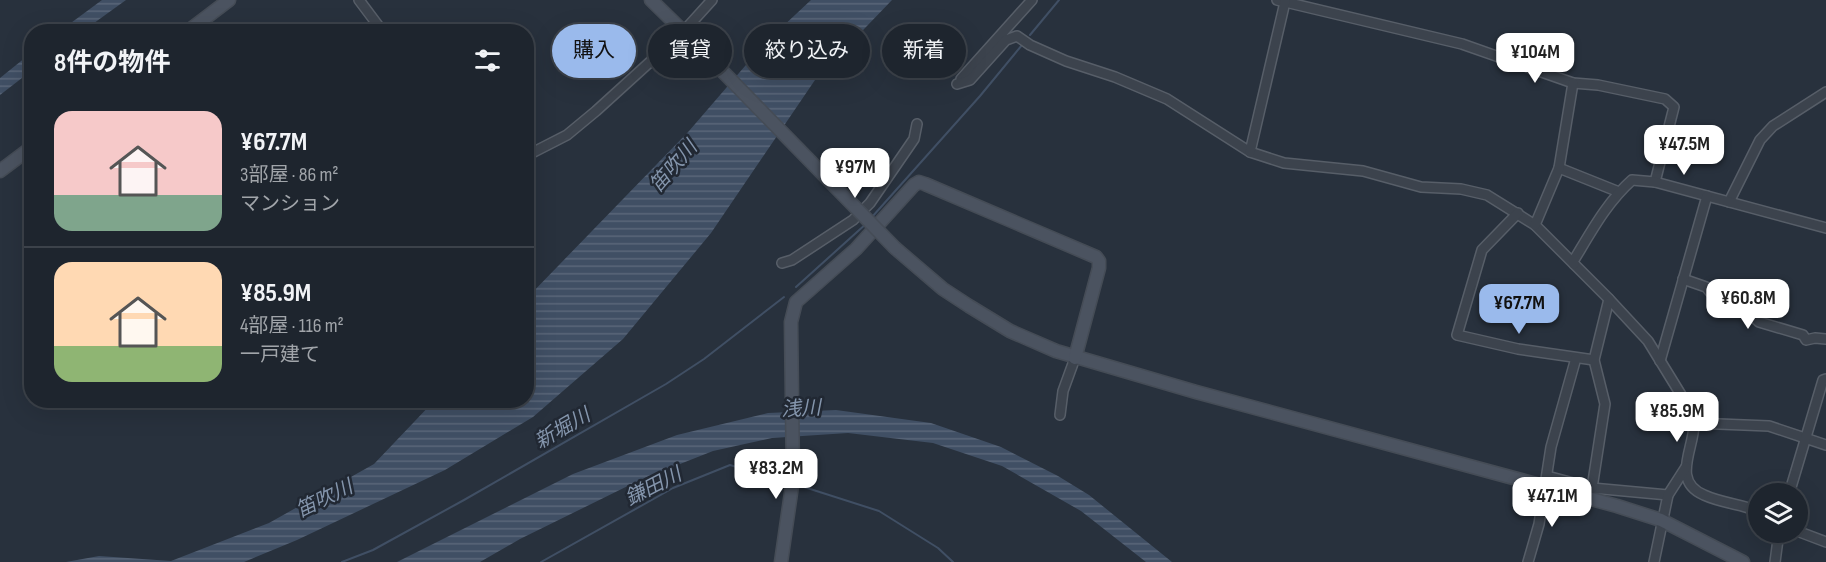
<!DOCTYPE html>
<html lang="ja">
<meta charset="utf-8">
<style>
:root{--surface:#1e252e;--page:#262d36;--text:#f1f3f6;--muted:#a1a5aa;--line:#3c424a;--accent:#9abaec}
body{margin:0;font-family:"Sofia Sans Condensed","Noto Sans JP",sans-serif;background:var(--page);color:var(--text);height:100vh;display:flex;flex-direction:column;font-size:22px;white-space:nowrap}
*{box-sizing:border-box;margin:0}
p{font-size:20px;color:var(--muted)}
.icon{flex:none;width:33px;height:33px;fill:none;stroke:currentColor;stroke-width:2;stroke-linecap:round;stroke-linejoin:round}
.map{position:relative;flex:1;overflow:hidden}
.panel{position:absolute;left:24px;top:24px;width:510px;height:384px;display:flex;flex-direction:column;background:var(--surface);border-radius:24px;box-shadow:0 6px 24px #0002,0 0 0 2px var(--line)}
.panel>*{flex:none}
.top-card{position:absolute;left:552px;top:24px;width:570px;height:54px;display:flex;gap:12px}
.fabs{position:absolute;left:1748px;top:483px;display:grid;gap:12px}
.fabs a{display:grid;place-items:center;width:60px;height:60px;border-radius:50%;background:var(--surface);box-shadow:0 6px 24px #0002,0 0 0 2px var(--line);font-size:30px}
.price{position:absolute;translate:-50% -51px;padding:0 14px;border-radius:12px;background:#fff;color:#222;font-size:20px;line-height:39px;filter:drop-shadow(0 2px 3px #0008)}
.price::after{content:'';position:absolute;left:50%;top:36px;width:18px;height:14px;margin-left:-9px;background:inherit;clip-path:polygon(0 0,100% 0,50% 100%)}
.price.selected{background:var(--accent);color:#111}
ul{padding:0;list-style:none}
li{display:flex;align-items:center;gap:18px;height:150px;padding:0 30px}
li+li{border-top:2px solid var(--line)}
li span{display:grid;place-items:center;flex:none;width:168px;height:120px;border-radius:18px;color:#555}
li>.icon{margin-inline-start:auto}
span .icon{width:72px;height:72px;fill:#fffc;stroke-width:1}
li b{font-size:26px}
h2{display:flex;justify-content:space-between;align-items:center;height:72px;padding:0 30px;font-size:26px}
.tag{padding:0 21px;border-radius:27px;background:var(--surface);box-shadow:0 6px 24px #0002,0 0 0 2px var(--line);font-size:21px;line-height:54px}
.tag.selected{background:var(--accent);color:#111}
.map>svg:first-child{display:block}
</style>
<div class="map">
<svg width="1826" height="562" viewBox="0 0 1826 562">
<defs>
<pattern id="water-rules" width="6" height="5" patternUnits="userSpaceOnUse" patternTransform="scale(1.5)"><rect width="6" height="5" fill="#404f64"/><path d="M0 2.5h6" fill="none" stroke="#5a6779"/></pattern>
</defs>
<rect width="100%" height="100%" fill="#28313d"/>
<g fill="url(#water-rules)">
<path d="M102,0H126L83,31H60Z"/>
<path d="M811,0H892L815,80L711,233L623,339L533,417L445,470L297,540L244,562H66L99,556L171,561L269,523L374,464L434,401L526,400L527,298L689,131L764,44Z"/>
<path d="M31,53V71L0,95V78Z"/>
<path d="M836,410L931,423L1001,447L1058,476L1089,495L1172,562H1146L1081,511L1002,466L933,443L848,433L772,438L713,451L642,479L520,539L480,562H397L573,474L677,435L768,413Z"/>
</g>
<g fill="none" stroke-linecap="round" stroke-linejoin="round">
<g stroke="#404f64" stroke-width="2">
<path d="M1030,35L1059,0"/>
<path d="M872,217L980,96L1022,45"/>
<path d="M796,287L867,223"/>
<path d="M804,487L879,511L938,548L953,562"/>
<path d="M342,562L373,550L464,500L666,384L704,359L784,297"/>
<path d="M541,562L673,488L730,465L783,481"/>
</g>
<g stroke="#575e68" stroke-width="12">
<g id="street">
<path d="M359,0L383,32"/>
<path d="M1277,0L1462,44L1573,83L1598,85L1665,99L1674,107L1655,182"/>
<path d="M961,79L1032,0"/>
<path d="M957,84L970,80L1006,40L1017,36L1030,45L1066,61L1115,77L1167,99L1250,152L1284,163L1363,171L1421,187L1461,189L1487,195L1535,225L1609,299L1648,341L1691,411C1692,415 1694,420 1694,424C1694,449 1671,481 1704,495C1721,503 1741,504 1758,511"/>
<path d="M1250,152L1285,2"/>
<path d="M526,156L567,135L596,111L683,32L712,0"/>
<path d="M1559,168L1619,192"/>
<path d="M1729,202L1760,140L1773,126L1826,92"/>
<path d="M1518,213L1482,250L1457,335L1518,349L1594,360"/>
<path d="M1535,225L1559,168L1573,83"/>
<path d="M782,263L792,260L853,220L870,203L914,139L917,124"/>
<path d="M1574,264V260C1591,232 1607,202 1632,180L1655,182L1826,228"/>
<path d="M1683,279L1706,287L1711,293L1738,303L1759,322L1803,335L1806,340L1815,338L1826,339"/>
<path d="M1660,361L1707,196"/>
<path d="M1060,415L1063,391L1075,358"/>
<path d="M1694,423L1769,426L1826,445"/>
<path d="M1547,476L1592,488L1668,495"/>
<path d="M1592,488L1605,404L1594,360L1609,299"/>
<path d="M1789,494L1823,380L1826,379"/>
<path d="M1797,531L1826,542"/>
<path d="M1528,562L1539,524L1551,447L1576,358"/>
<path d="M1654,562L1668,495L1686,467"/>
<path d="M1775,562L1779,532"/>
</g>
</g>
<g stroke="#454c56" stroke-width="15">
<g id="secondary">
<path d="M651,0L689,37"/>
<path d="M187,32L229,0"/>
<path d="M0,171L32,147"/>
<path d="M895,248L943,289L969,306L1010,331L1056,351L1196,392L1617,506L1661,520L1743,562"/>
<path d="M781,562L793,479L791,322L796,302L856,249L914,185L919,182L925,184L1096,257L1099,261V268L1075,358"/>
</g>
</g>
<use href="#street" stroke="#3c434d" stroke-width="9"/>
<use href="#secondary" stroke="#4b5360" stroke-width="12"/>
<g stroke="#454c56" stroke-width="15" stroke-linecap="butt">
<path id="secondary-bridge" d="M689,37L895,248"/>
</g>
<use href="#secondary-bridge" stroke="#4b5360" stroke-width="12"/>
</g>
<g text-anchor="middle" stroke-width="5" stroke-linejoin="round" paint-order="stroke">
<g font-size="20" font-style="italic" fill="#8495ac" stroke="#212833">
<text transform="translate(673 166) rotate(-49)" y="7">笛吹川</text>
<text transform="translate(801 408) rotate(-3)" y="7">浅川</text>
<text transform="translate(562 428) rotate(-30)" y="7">新堀川</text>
<text transform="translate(653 486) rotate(-27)" y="7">鎌田川</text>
<text transform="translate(324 498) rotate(-26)" y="7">笛吹川</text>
</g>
</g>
</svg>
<div class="fabs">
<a><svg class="icon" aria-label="layers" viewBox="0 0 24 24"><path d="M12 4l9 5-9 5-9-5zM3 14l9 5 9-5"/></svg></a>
</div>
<b class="price" style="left:1535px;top:84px">¥104M</b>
<b class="price" style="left:1684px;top:176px">¥47.5M</b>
<b class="price" style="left:855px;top:199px">¥97M</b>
<b class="price" style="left:1748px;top:330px">¥60.8M</b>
<b class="price selected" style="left:1519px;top:335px">¥67.7M</b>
<b class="price" style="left:1677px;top:443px">¥85.9M</b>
<b class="price" style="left:776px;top:500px">¥83.2M</b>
<b class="price" style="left:1552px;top:528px">¥47.1M</b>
<div class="top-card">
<a class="tag selected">購入</a>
<a class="tag">賃貸</a>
<a class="tag">絞り込み</a>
<a class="tag">新着</a>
</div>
<section class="panel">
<h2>8件の物件<svg class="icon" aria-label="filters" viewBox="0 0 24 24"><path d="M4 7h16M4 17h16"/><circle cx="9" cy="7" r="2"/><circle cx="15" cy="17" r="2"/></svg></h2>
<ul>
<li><span style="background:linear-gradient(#f6c9c9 70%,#7fa58c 0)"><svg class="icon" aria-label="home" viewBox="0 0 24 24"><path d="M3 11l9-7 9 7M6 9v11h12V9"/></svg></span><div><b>¥67.7M</b><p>3部屋 · 86 m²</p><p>マンション</p></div></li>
<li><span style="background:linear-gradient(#ffd9b3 70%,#8fb573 0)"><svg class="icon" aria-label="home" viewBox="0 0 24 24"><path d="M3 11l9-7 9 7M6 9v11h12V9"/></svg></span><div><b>¥85.9M</b><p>4部屋 · 116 m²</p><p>一戸建て</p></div></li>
</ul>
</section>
</div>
